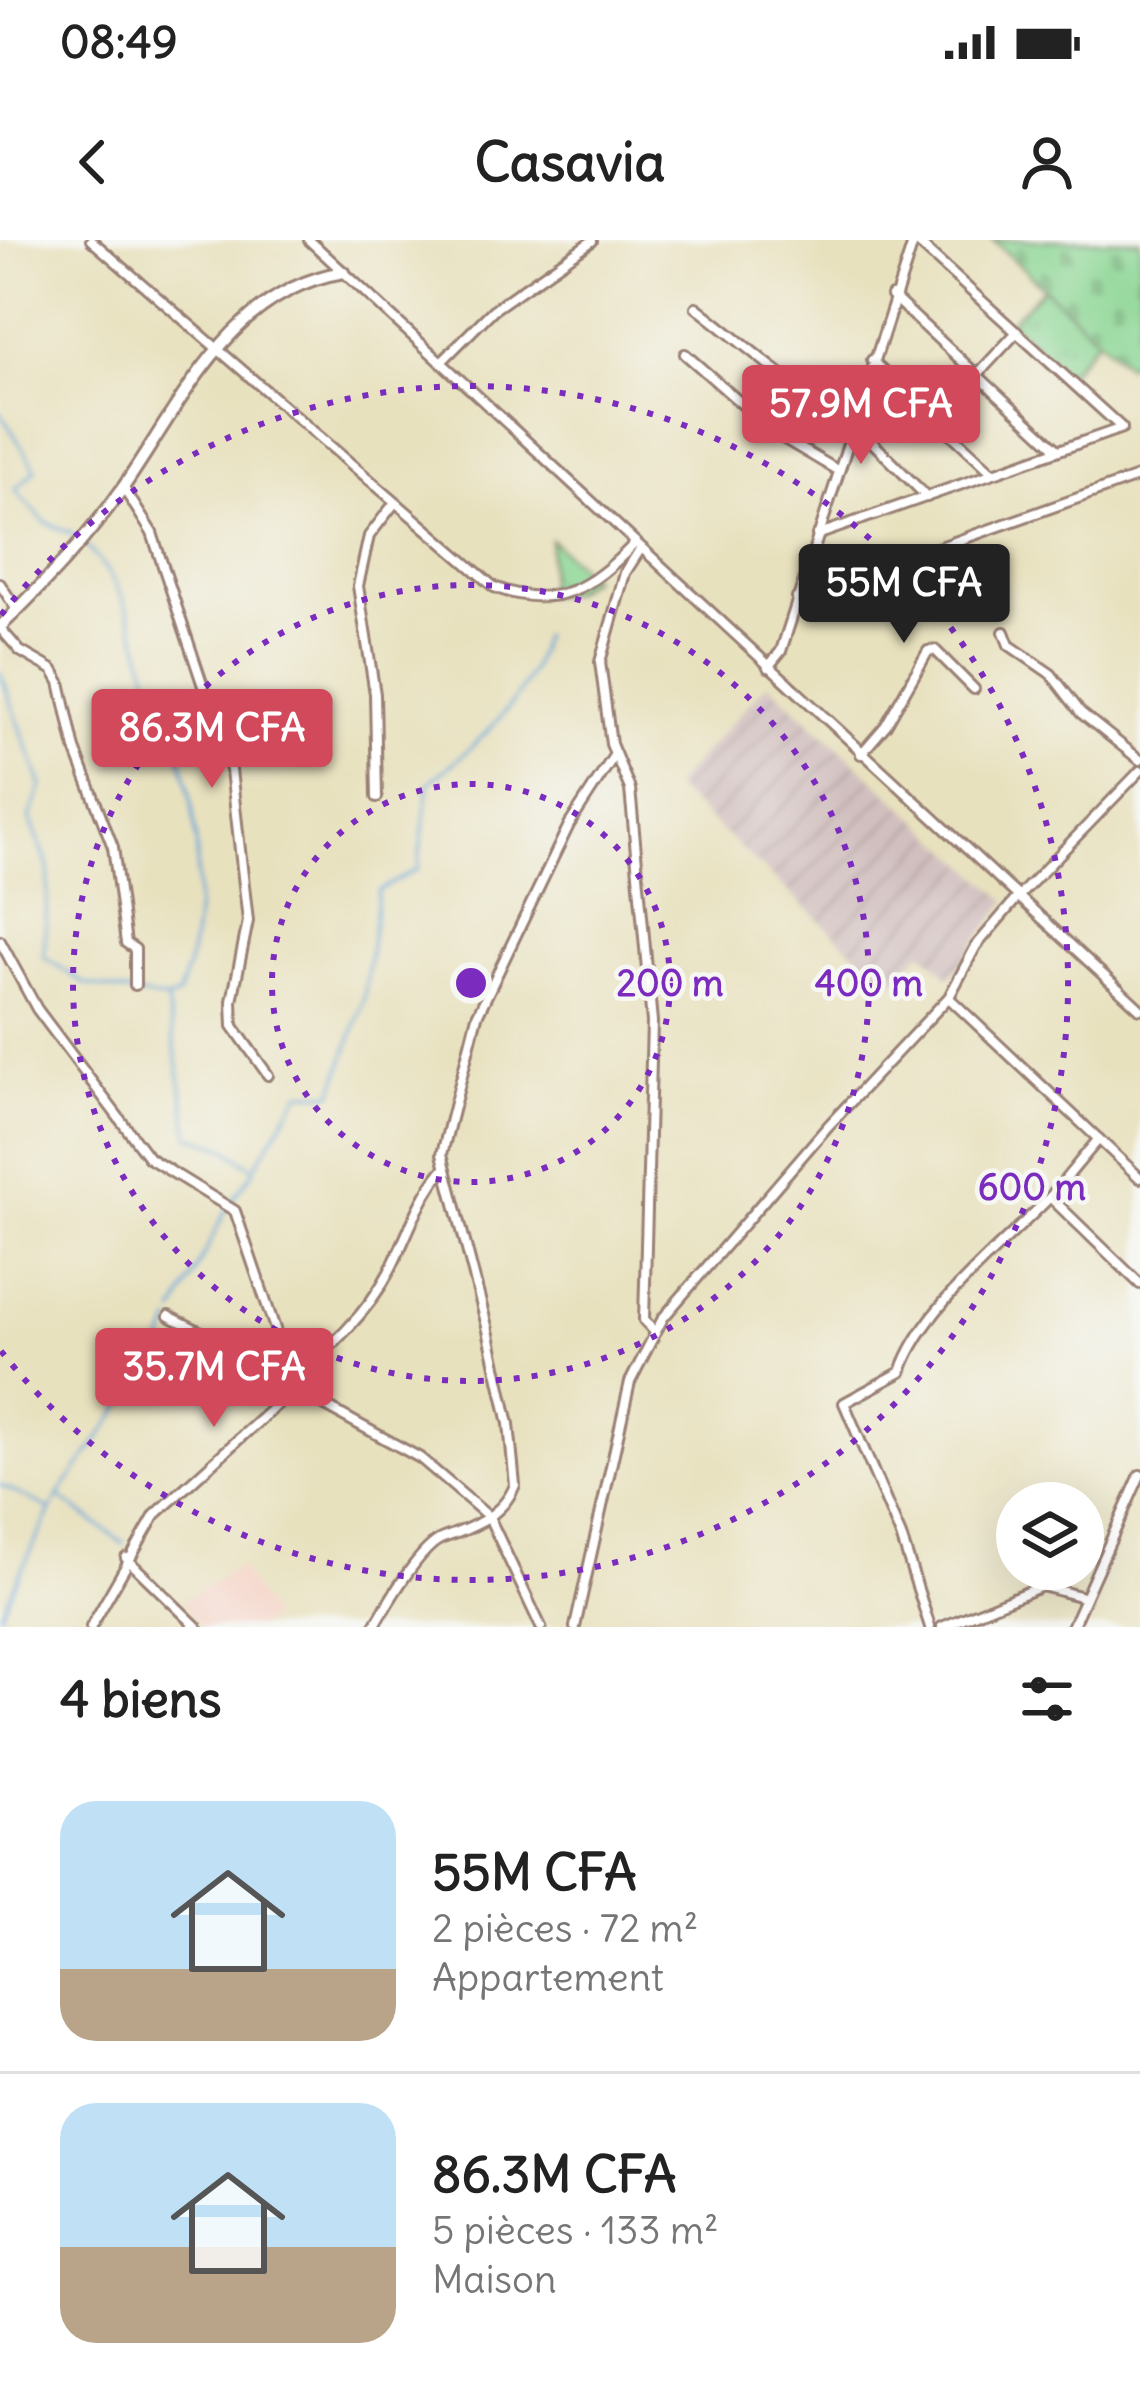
<!DOCTYPE html>
<html lang="fr">
<meta charset="utf-8">
<style>
:root{--surface:#fff;--page:#f6f6f6;--text:#222;--muted:#767676;--line:#e0e0e0;--accent:#d1495b}
body{margin:0;font-family:Delius,sans-serif;background:var(--page);color:var(--text);height:100vh;display:flex;flex-direction:column;font-size:45px;white-space:nowrap}
*{box-sizing:border-box;margin:0}
p{font-size:39px;color:var(--muted)}
.icon{flex:none;width:66px;height:66px;fill:none;stroke:currentColor;stroke-width:2;stroke-linecap:round;stroke-linejoin:round}
.map{position:relative;height:1387px;overflow:hidden}
.sheet{display:flex;flex-direction:column;background:var(--surface);flex:1}
.sheet>*{flex:none}
.fabs{position:absolute;left:996px;top:1242px;display:grid;gap:24px}
.fabs a{display:grid;place-items:center;width:108px;height:108px;border-radius:50%;background:var(--surface);box-shadow:0 12px 48px #0002;font-size:60px}
.price{position:absolute;translate:-50% -102px;padding:0 27px;border-radius:12px;background:var(--accent);color:#fff;font-size:39px;line-height:78px;filter:drop-shadow(0 3px 6px #0008)}
.price::after{content:'';position:absolute;left:50%;top:72px;width:36px;height:27px;margin-left:-18px;background:inherit;clip-path:polygon(0 0,100% 0,50% 100%)}
.price.on{background:#222;color:#fff}
ul{padding:0;list-style:none}
li{display:flex;align-items:center;gap:36px;height:300px;padding:0 60px}
li+li{border-top:3px solid var(--line)}
li span{display:grid;place-items:center;flex:none;width:336px;height:240px;border-radius:36px;color:#555}
li>.icon{margin-inline-start:auto}
span .icon{width:144px;height:144px;fill:#fffc;stroke-width:1}
li b{font-size:51px}
h2{display:flex;justify-content:space-between;align-items:center;height:144px;padding:0 60px;font-size:51px}
.status{display:flex;justify-content:space-between;align-items:center;height:84px;padding:0 60px;background:var(--surface);direction:ltr}
.status svg{height:33px;fill:currentColor}
header{display:flex;justify-content:space-between;align-items:center;height:156px;padding:0 60px;background:var(--surface);font-size:54px;font-weight:700}
.map>svg:first-child{display:block}
</style>
<div class="status"><b>08:49</b><svg viewBox="0 0 49 12"><path d="M0 12V9h3v3zM5 12V6h3v6zM10 12V3h3v9zM15 12V0h3v12zM26 1h20v11H26zM47 4h2v5h-2z"/></svg></div>
<header><svg class="icon" aria-label="back" viewBox="0 0 24 24"><path d="M15 5l-7 7 7 7"/></svg>Casavia<svg class="icon" aria-label="person" viewBox="0 0 24 24"><circle cx="12" cy="8" r="4"/><path d="M4 21q1-7 8-7t8 7"/></svg></header>
<div class="map">
<svg width="1140" height="1387" viewBox="0 0 1140 1387">
<defs>
<pattern id="industrial-furrows" width="10" height="10" patternUnits="userSpaceOnUse" patternTransform="scale(3)"><rect width="10" height="10" fill="#d1bfbf"/><path d="M-1 1l2-2M0 10L10 0M9 11l2-2" fill="none" stroke="#b5a4a4"/></pattern>
<pattern id="grass-tufts" width="24" height="20" patternUnits="userSpaceOnUse" patternTransform="scale(3)"><rect width="24" height="20" fill="#8ad693"/><path d="M3 7l-1-3M5 7V3M7 7l1-3M15 17l-1-3M17 17v-4M19 17l1-3" fill="none" stroke="#79b77f"/></pattern>
<pattern id="cemetery-stones" width="16" height="16" patternUnits="userSpaceOnUse" patternTransform="scale(3)"><rect width="16" height="16" fill="#8ad693"/><path d="M2 7V4a2 2 0 0 1 4 0v3zM10 15v-3a2 2 0 0 1 4 0v3z" fill="#79b77f"/></pattern>
</defs>
<rect width="100%" height="100%" fill="#f6f6f2"/>
<filter id="ink" filterUnits="userSpaceOnUse"><feTurbulence type="fractalNoise" baseFrequency=".00833" numOctaves="2"/><feDisplacementMap in="SourceGraphic" scale="24" xChannelSelector="R" yChannelSelector="G"/><feConvolveMatrix kernelMatrix="1 2 1 2 8 2 1 2 1" color-interpolation-filters="sRGB"/></filter>
<filter id="wash" filterUnits="userSpaceOnUse"><feTurbulence type="fractalNoise" baseFrequency=".004" numOctaves="4" result="noise"/><feDisplacementMap in="SourceGraphic" scale="48" xChannelSelector="R" yChannelSelector="G"/><feGaussianBlur stdDeviation="2.7" result="paint"/><feColorMatrix in="noise" values="0 0 0 0 0 0 0 0 0 0 0 0 0 0 0 0 0 1.4 0 .05"/><feComposite in="paint" operator="in"/></filter>
<g filter="url(#wash)">
<rect width="100%" height="100%" fill="#e8e1be"/>
<path fill="#f6d1c5" d="M239,1326L271,1378L259,1387H202L182,1362Z"/>
<path fill="url(#industrial-furrows)" d="M768,443L1007,661L950,737L922,711L890,744L673,547Z"/>
<g fill="url(#grass-tufts)" stroke="#6a7a5f" stroke-width="3">
<path d="M1044,48L1098,99L1067,134L1010,81Z"/>
<path d="M551,300L591,338L568,353L547,356Z"/>
</g>
<path fill="url(#cemetery-stones)" stroke="#6a7a5f" stroke-width="3" d="M993,0H1140V110L1127,126Z"/>
<g fill="none" stroke-linecap="round" stroke-linejoin="round">
<g stroke="#63a5d7" stroke-width="3">
<path d="M0,172L36,229L15,250L45,282L75,295"/>
<path d="M0,432L42,546L30,578L49,628L44,717L85,744L167,760L178,756C206,685 202,581 178,508C171,487 158,469 152,448C136,395 128,348 87,307"/>
<path d="M167,762L190,896L222,906L255,929L226,970L175,1073"/>
<path d="M256,925L300,853H333L364,759L378,651L418,629L429,543C477,504 531,459 542,396"/>
<path d="M0,1245L51,1270"/>
<path d="M58,1256L124,1304"/>
<path d="M0,1374L58,1256L153,1123L172,1082"/>
</g>
</g>
</g>
<g filter="url(#ink)">
<g fill="none" stroke-linecap="round" stroke-linejoin="round">
<g stroke="#998074" stroke-width="14">
<g id="street">
<path d="M91,0L494,347C556,371 592,348 635,303"/>
<path d="M309,0L1140,769"/>
<path d="M892,56L1058,210"/>
<path d="M696,67L793,144L854,179"/>
<path d="M685,114L776,194L837,230"/>
<path d="M872,120L993,233"/>
<path d="M441,122L493,70L592,1"/>
<path d="M936,179L1017,92"/>
<path d="M853,183L927,257"/>
<path d="M123,247L152,293L231,530L248,681L232,761L233,786L268,835"/>
<path d="M817,295L1122,188L915,0"/>
<path d="M641,308L625,333L600,422L611,504L630,549L652,782L644,1080L654,1091"/>
<path d="M0,344L17,370"/>
<path d="M797,358L1140,236"/>
<path d="M0,388L20,411L53,430L60,442L75,509L113,607L126,703L135,709V745"/>
<path d="M1004,392L1009,405L1051,434L1081,473L1140,520"/>
<path d="M768,427L781,411L914,0"/>
<path d="M861,514L886,485L928,411L935,410L974,449"/>
<path d="M377,557L375,454L358,346L369,296L393,265"/>
<path d="M0,701L37,769L149,918L235,971L291,1136L283,1159L155,1275L91,1387"/>
<path d="M949,758L1140,938"/>
<path d="M1050,957L1140,1044"/>
<path d="M169,1076L291,1136C328,1114 369,1070 389,1032C407,998 417,962 442,931"/>
<path d="M291,1147L420,1218L489,1277L541,1387"/>
<path d="M126,1318L197,1387"/>
<path d="M374,1387C386,1366 420,1306 443,1298C470,1289 503,1276 515,1245L509,1184L488,1090L442,914L477,776L569,585L615,514"/>
<path d="M575,1387L630,1142L663,1078L828,886L949,757L976,706L1017,658L1140,531"/>
<path d="M930,1387L901,1296L844,1163L901,1132C922,1067 1004,1005 1051,956C1067,938 1082,918 1099,899"/>
<path d="M942,1387L1042,1346L1083,1357"/>
<path d="M1072,1387L1140,1235"/>
</g>
</g>
<g stroke="#998074" stroke-width="16">
<path id="secondary" d="M0,387C45,343 86,300 122,249C182,163 230,50 344,32"/>
</g>
<use href="#street" stroke="#fff" stroke-width="8"/>
<use href="#secondary" stroke="#fff" stroke-width="10"/>
</g>
</g>
<g fill="none" stroke="#7b2cbf" stroke-width="6" stroke-dasharray="6 12">
<circle cx="471" cy="743" r="199"/>
<circle cx="471" cy="743" r="398"/>
<path d="M1 375A597 597 0 1 1 1 1111"/>
</g>
<circle cx="471" cy="743" r="18" fill="#7b2cbf" stroke="#f6f6f2" stroke-width="6"/>
<g font-size="36" text-anchor="middle" font-weight="bold" fill="#7b2cbf" stroke="#f6f6f2" stroke-width="9" stroke-linejoin="round" paint-order="stroke">
<text x="670" y="756">200 m</text>
<text x="869" y="756">400 m</text>
<text x="1032" y="960">600 m</text>
</g>
</svg>
<div class="fabs">
<a><svg class="icon" aria-label="layers" viewBox="0 0 24 24"><path d="M12 4l9 5-9 5-9-5zM3 14l9 5 9-5"/></svg></a>
</div>
<b class="price" style="left:861px;top:227px">57.9M CFA</b>
<b class="price on" style="left:904px;top:406px">55M CFA</b>
<b class="price" style="left:212px;top:551px">86.3M CFA</b>
<b class="price" style="left:214px;top:1190px">35.7M CFA</b>
</div>
<section class="sheet">
<h2>4 biens<svg class="icon" aria-label="filters" viewBox="0 0 24 24"><path d="M4 7h16M4 17h16"/><circle cx="9" cy="7" r="2"/><circle cx="15" cy="17" r="2"/></svg></h2>
<ul>
<li><span style="background:linear-gradient(#bfe0f5 70%,#b9a48a 0)"><svg class="icon" aria-label="home" viewBox="0 0 24 24"><path d="M3 11l9-7 9 7M6 9v11h12V9"/></svg></span><div><b>55M CFA</b><p>2 pièces · 72 m²</p><p>Appartement</p></div></li>
<li><span style="background:linear-gradient(#bfe0f5 60%,#b9a48a 0)"><svg class="icon" aria-label="home" viewBox="0 0 24 24"><path d="M3 11l9-7 9 7M6 9v11h12V9"/></svg></span><div><b>86.3M CFA</b><p>5 pièces · 133 m²</p><p>Maison</p></div></li>
</ul>
</section>
